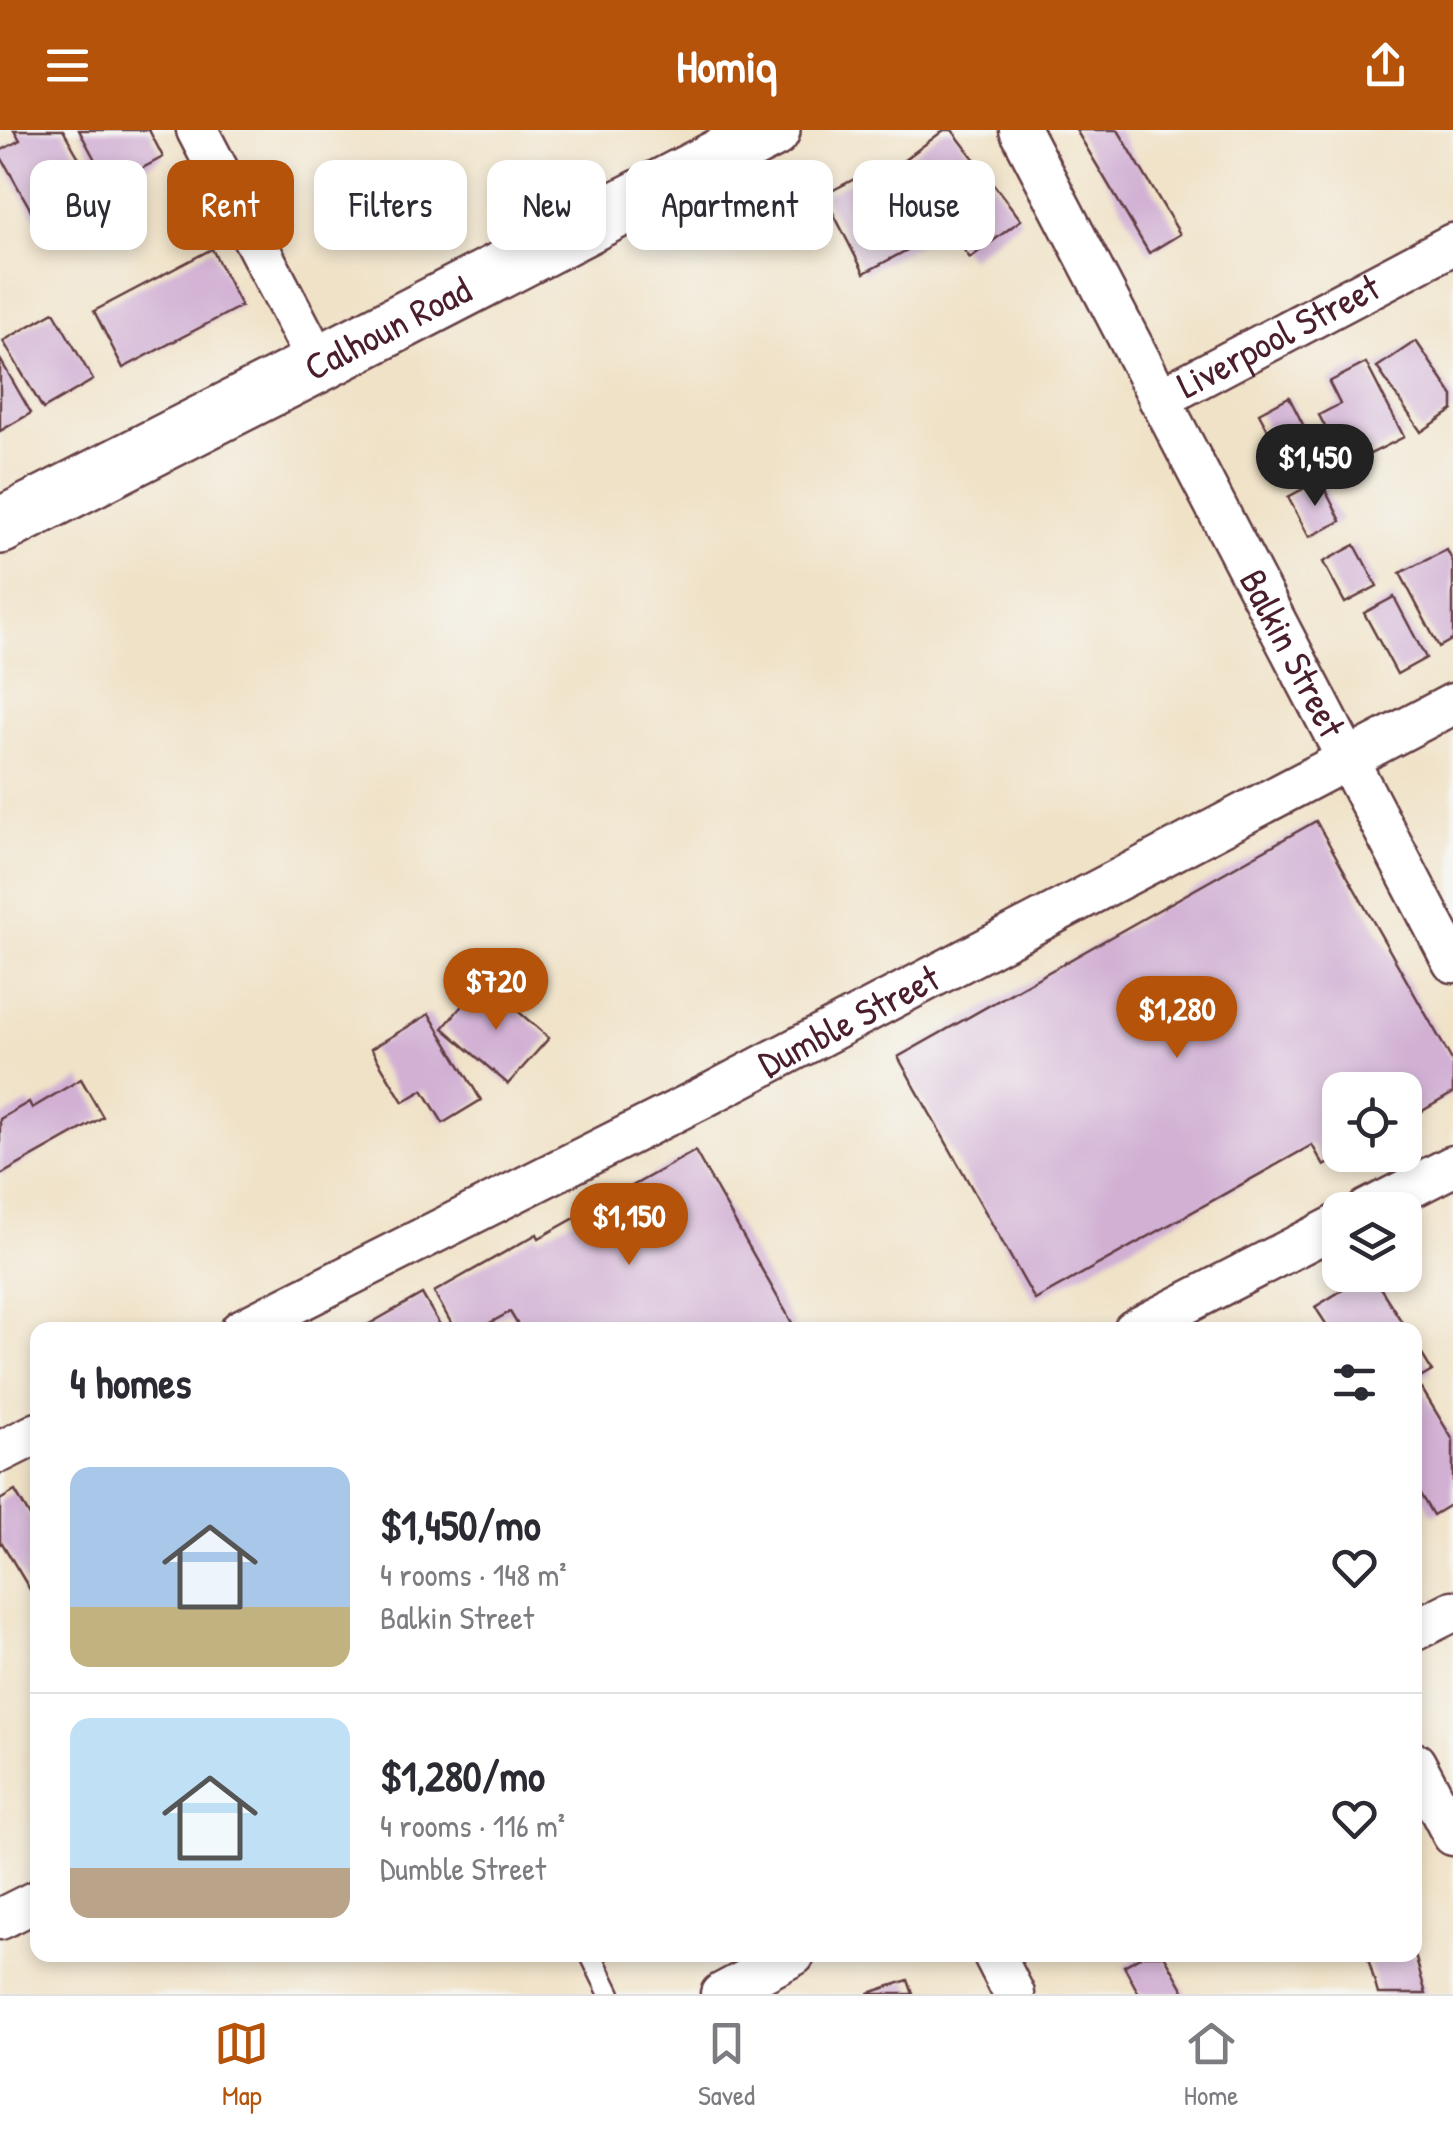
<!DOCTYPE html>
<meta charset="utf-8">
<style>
:root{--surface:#fff;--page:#f2f2f3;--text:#2b2b33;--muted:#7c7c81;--line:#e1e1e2;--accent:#b45309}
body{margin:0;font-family:"Patrick Hand",sans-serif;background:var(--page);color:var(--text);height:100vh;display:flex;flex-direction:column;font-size:38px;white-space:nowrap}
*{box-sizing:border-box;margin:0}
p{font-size:32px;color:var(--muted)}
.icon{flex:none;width:55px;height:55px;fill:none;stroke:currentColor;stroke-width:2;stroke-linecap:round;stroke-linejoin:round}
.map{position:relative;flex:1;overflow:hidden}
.sheet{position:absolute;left:30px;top:1192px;width:1392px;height:640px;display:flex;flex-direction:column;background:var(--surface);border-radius:20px;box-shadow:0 5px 15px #0003}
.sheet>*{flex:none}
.top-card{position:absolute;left:30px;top:30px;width:1395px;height:90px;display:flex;gap:20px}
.controls{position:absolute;left:1322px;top:942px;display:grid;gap:20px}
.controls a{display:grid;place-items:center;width:100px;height:100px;border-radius:20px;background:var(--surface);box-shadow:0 5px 15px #0003;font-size:50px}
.price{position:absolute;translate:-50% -85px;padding:0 22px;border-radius:35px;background:var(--accent);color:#fff;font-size:32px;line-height:65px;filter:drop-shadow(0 2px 5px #0008)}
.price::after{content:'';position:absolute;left:50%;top:60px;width:30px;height:22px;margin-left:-15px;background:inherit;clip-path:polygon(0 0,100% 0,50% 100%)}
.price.on{background:#222;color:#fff}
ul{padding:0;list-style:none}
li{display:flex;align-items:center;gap:30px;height:250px;padding:0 40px}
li+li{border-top:2px solid var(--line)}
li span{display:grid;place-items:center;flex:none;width:280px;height:200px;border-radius:20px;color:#555}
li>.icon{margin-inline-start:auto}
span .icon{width:120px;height:120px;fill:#fffc;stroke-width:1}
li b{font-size:42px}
h2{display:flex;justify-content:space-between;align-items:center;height:120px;padding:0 40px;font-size:42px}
.tag{padding:0 35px;border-radius:20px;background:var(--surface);box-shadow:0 5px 15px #0003;font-size:35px;line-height:90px}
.tag.on{background:var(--accent);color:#fff}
header{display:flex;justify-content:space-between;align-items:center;height:130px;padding:0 40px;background:var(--accent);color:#fff;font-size:45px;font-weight:800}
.menu{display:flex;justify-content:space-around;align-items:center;height:140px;border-top:2px solid var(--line);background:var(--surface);font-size:28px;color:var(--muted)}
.menu a{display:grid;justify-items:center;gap:5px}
.menu .on{color:var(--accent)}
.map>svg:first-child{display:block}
</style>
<header><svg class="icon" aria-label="menu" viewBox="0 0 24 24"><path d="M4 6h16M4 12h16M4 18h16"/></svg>Homiq<svg class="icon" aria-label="share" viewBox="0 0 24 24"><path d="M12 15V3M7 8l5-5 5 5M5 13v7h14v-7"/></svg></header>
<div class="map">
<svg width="1453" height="1864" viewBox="0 0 1453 1864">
<rect width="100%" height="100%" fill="#f6f6f2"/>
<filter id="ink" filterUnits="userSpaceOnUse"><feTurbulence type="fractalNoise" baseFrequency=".01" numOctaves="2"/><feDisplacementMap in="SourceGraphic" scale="20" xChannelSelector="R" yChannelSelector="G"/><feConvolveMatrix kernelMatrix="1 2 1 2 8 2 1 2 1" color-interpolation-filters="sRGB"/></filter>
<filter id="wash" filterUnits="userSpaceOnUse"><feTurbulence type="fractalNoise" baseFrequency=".0048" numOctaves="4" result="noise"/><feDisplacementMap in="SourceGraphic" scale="40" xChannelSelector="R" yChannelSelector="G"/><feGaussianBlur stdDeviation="2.25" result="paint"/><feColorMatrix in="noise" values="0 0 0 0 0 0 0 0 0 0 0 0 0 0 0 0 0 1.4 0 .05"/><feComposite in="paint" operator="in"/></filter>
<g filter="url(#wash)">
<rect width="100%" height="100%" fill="#f0e2c7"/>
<g id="blocks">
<g fill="#d1b0d4">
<path d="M14,0H63L101,67L42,100L0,25V21L20,10Z"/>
<path d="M79,0H149L163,27L109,56Z"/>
<path d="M944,0H952L1021,90L970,128L899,34Z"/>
<path d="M1076,0H1118L1180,104L1149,123Z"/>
<path d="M883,34L924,111L864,143L824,65Z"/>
<path d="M212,119L241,176L123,238L94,181Z"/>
<path d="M54,182L93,250L43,279L3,211Z"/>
<path d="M1416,211L1453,266V280L1421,302L1377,237Z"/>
<path d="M0,229L31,283L0,301Z"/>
<path d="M1366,233L1404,307L1358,330L1348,310L1335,316L1319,285L1340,274L1329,252Z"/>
<path d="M1289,267L1321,330L1292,345L1259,283Z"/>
<path d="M1320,350L1341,391L1309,407L1288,367Z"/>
<path d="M1355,415L1377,456L1345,473L1323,432Z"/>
<path d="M1447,420L1453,432V509L1439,517L1400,443Z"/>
<path d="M1394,467L1426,528L1397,544L1364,483Z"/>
<path d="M1316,691L1453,932V963L1405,991V960H1340V1027L1324,1036L1312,1015L1035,1170L898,927Z"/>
<path d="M483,851L549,908L508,954L443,898Z"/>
<path d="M429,884L481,970L443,993L423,960L403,972L371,919Z"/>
<path d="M81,949L103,987L0,1045V989L29,972L32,978Z"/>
<path d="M695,1021L796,1200H521L510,1182L477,1200H455L434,1162L537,1104L539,1108Z"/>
<path d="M1367,1145H1372L1407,1200H1330L1315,1177Z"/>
<path d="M422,1164L443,1200H357L371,1193Z"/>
<path d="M1415,1213L1432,1241L1415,1251Z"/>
<path d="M1422,1259L1453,1310V1373L1433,1385L1415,1356V1263Z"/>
<path d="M15,1361L38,1400V1473L2,1413L0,1414V1370Z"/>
<path d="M1143,1825H1164L1186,1864H1139L1124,1836Z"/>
<path d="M1367,1825H1415L1426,1864H1378Z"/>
<path d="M908,1850L913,1864H869V1863Z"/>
</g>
</g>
</g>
<g filter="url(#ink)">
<use href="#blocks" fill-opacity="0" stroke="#633c42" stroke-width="2.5"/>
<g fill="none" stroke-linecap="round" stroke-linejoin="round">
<g stroke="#633c42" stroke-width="25">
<path id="lane" d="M591,1825L610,1864"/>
</g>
<g stroke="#633c42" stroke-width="45">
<g id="street">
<path d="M197,0L319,234"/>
<path id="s1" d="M1020,0L1453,832"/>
<path id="s2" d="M1159,269L1453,114"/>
<path d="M1367,1080L1453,1036"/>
<path id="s3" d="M241,1200L702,968L1453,574"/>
<path d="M1134,1200L1340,1094"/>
<path d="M0,1322L38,1303"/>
<path d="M1415,1500L1453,1481"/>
<path d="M1415,1633L1453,1705"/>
<path d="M0,1789L38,1770"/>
<path d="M994,1825L1014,1864"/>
<path d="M721,1864L794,1825"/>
</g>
</g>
<g stroke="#633c42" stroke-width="60">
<g id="secondary">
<path id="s4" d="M0,396L319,234L772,0"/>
</g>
</g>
<use href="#lane" stroke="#fff" stroke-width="20"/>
<use href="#street" stroke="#fff" stroke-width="40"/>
<use href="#secondary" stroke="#fff" stroke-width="55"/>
</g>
</g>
<g text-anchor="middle" stroke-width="10" stroke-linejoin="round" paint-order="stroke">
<g font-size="38" fill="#4a1f2b" stroke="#f6f6f2">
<text dy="13" stroke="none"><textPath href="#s4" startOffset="435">Calhoun Road</textPath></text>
<text dy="13" stroke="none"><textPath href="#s2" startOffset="135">Liverpool Street</textPath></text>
<text dy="13" stroke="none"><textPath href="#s1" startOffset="590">Balkin Street</textPath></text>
<text dy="13" stroke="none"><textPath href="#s3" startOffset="682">Dumble Street</textPath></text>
</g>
</g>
</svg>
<div class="controls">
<a><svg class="icon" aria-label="locate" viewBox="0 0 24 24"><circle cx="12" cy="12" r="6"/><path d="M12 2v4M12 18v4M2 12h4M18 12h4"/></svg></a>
<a><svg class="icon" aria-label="layers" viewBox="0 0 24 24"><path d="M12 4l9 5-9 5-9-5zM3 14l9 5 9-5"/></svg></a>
</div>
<b class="price on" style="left:1315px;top:379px">$1,450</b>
<b class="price" style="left:496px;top:903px">$720</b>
<b class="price" style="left:1177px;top:931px">$1,280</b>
<b class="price" style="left:629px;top:1138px">$1,150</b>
<div class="top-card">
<a class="tag">Buy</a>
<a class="tag on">Rent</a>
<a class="tag">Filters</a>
<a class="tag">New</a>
<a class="tag">Apartment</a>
<a class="tag">House</a>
</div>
<section class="sheet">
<h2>4 homes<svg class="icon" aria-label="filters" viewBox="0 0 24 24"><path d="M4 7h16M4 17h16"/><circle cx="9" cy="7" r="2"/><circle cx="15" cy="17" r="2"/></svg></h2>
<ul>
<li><span style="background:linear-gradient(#a9c7e8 70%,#c2b280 0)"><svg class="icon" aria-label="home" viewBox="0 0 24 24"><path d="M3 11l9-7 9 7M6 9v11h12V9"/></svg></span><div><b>$1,450/mo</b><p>4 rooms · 148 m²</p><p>Balkin Street</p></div><svg class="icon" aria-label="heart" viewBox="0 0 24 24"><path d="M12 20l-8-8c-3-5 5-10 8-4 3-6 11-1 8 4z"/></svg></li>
<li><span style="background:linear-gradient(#bfe0f5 75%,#b9a48a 0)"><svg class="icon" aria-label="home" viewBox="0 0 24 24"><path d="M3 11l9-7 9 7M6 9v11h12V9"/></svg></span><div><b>$1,280/mo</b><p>4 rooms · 116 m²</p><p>Dumble Street</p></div><svg class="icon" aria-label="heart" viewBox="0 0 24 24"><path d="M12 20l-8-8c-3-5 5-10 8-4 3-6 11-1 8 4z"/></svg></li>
</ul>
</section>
</div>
<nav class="menu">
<a class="on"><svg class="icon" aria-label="map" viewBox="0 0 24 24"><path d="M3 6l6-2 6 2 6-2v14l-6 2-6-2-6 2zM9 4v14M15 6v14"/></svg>Map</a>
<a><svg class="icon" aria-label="saved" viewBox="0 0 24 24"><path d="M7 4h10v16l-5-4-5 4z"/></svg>Saved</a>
<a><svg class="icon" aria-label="home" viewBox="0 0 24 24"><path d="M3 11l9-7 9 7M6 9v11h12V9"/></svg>Home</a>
</nav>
